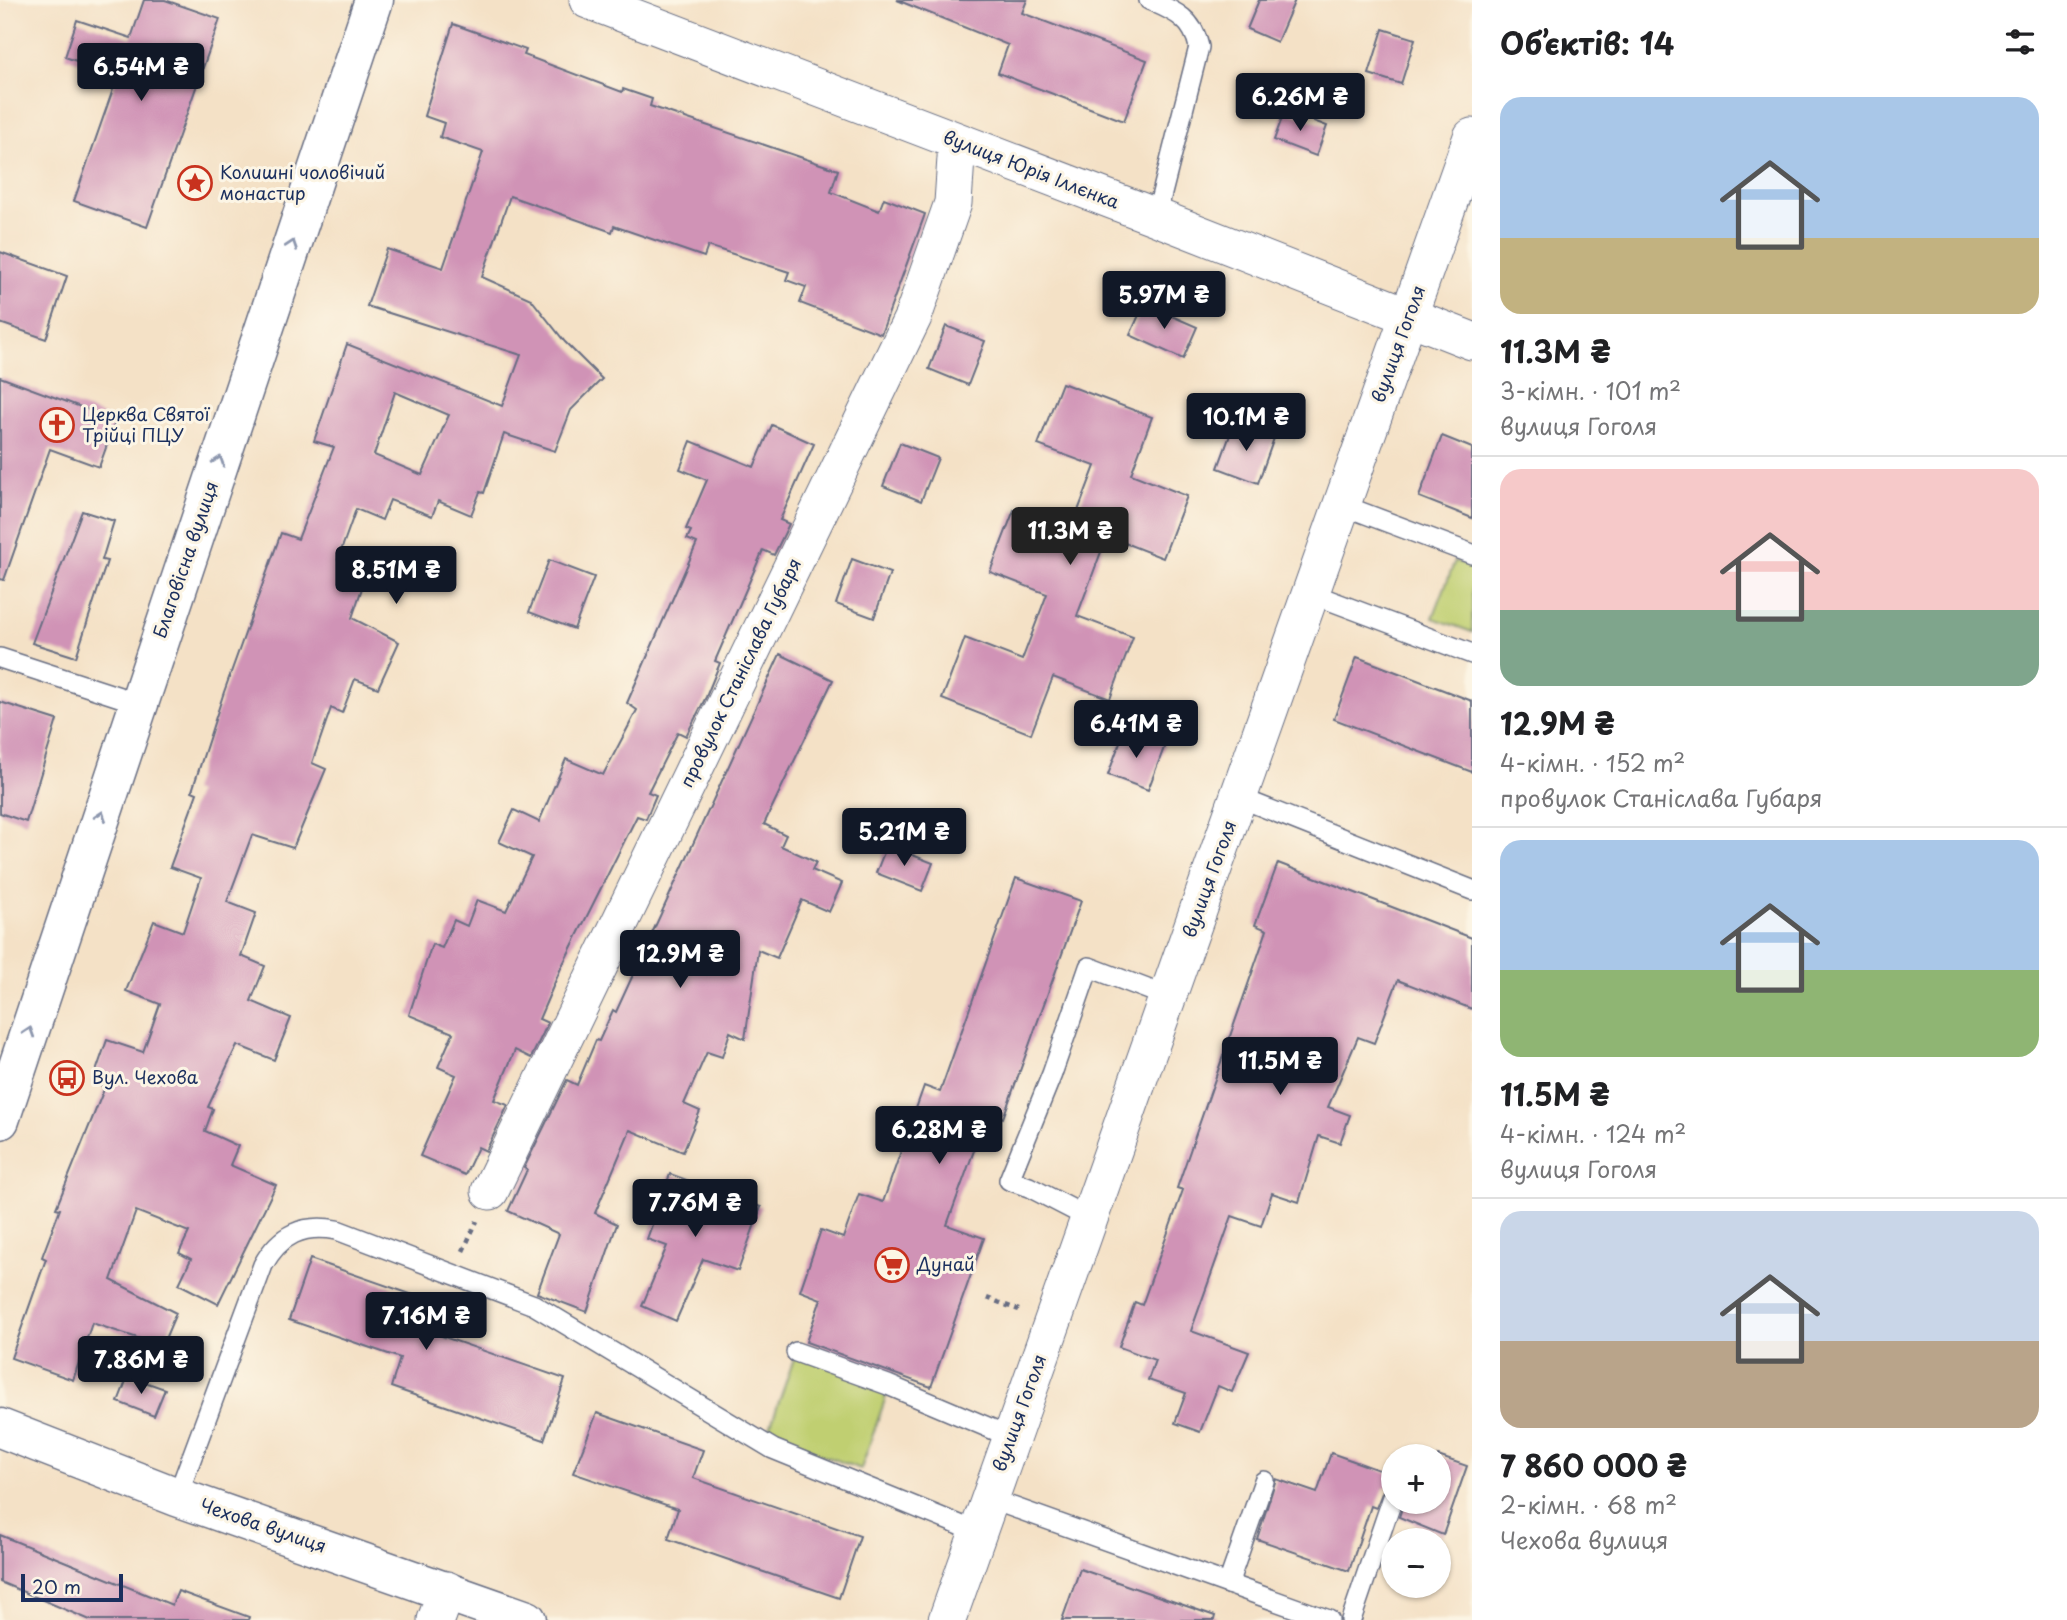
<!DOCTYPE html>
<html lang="uk">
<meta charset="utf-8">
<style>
:root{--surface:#fff;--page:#f2f2f2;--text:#202124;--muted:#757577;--line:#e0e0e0;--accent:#111827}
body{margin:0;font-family:"Playpen Sans",sans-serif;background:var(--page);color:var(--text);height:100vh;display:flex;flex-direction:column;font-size:26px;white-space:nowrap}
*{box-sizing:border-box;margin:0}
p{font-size:23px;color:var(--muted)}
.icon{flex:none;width:38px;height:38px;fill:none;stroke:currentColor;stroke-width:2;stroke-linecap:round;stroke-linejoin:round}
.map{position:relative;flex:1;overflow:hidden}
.panel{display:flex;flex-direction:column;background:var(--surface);width:595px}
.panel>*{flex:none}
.controls{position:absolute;left:1381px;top:1444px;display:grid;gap:14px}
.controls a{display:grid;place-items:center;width:70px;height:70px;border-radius:50%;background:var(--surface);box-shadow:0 2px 5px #0004;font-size:35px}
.scale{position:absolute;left:21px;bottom:18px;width:102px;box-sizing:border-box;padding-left:7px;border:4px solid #1b2f5e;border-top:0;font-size:19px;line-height:24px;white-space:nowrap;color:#1b2f5e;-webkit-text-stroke:5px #fcf5e5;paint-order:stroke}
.price{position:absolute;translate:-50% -60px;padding:0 16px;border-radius:7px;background:var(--accent);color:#fff;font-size:23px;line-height:46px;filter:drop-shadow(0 2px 4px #0008)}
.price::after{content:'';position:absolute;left:50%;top:42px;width:21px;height:16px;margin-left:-10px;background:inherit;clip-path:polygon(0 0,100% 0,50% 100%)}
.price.active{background:#222;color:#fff}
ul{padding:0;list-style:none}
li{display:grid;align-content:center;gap:14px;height:371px;padding:0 28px}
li+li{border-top:2px solid var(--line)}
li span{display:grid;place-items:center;height:217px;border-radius:21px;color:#555}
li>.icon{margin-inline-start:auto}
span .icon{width:126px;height:126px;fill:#fffc;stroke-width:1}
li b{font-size:30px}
h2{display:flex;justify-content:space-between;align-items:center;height:84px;padding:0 28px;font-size:30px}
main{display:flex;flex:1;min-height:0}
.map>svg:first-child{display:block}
</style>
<main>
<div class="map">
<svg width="1472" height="1620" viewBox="0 0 1472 1620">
<rect width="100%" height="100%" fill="#fcf5e5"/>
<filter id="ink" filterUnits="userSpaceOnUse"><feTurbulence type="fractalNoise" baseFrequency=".0143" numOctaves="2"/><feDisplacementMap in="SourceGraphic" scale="14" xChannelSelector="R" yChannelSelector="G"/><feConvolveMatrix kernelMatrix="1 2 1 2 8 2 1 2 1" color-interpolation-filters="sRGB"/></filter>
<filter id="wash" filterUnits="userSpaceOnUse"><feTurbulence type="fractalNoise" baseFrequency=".00686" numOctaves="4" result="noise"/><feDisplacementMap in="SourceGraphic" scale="28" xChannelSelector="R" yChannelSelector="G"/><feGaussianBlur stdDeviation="1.57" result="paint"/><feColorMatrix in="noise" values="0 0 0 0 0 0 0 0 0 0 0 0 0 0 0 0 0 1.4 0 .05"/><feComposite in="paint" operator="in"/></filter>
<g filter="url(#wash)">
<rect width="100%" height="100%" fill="#f4e1c6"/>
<g fill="#c0cf71" stroke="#6e7f68" stroke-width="2">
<path d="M1455,561L1472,567V632L1433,618Z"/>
<path d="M796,1353L890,1385L861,1469L767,1436Z"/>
</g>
<g id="blocks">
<g fill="#d093b6" fill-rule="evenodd">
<path d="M144,0H165L220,19L147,227L74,201L118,75L65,57L77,20L131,38Z"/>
<path d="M897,0H1027L1022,13L1147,60L1124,121L998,73L1008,45Z"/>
<path d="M1259,0H1295L1277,42L1247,29Z"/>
<path d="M453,24L526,50L524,55L622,92L623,89L652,99L650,106L838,170L831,192L879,211L884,198L925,214L881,334L800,303L806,287L786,280L789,272L708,246L704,257L614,226L612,232L510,196L482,277L531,299L565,342L602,379L571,410L555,451L504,434L484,493L480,492L471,515L438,501L432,516L390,500L382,520L356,509L338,559L355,564L351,577L364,582L352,618L399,642L378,688L355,679L342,713L331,708L312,763L326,769L293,848L252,835L227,902L256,913L241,956L265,966L251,1001L291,1018L274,1060L237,1045L208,1107L213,1109L205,1131L238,1146L230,1165L276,1185L218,1304L179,1284L191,1259L179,1253L189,1232L136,1211L111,1280L176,1313L162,1346L92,1323L73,1380L11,1358L46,1259L42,1257L60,1209L56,1208L105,1087L92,1083L107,1040L143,1052L160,1004L126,991L154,921L183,932L201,878L170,867L197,793L192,791L224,692L281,533L298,539L334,447L314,441L347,344L502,406L521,355L367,306L387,249L443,268L483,152L440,137L444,123L424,116ZM395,392L449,415L422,475L374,455Z"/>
<path d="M1383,29L1415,39L1401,84L1369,74Z"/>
<path d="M1285,110L1327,126L1316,156L1274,140Z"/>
<path d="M0,252L67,276L46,339L0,323Z"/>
<path d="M1144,304L1197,327L1183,359L1130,335Z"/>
<path d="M946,326L985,341L968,385L929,369Z"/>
<path d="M0,377L116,420L99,467L50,449L4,580L0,579Z"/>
<path d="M1062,383L1152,417L1131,474L1187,496L1163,558L1107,536L1077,616L1133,637L1110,699L1053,677L1031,734L942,699L965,638L1022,660L1047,594L990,572L1014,510L1070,532L1095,466L1038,445Z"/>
<path d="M1234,424L1274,438L1258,483L1218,468Z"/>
<path d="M772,425L814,444L780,520L789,524L774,555L763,550L715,661L720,663L706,697L686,736L678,732L648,792L656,795L646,819L637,816L561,968L539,1019L548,1023L531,1058L515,1050L494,1100L508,1105L486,1151L478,1147L465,1175L420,1156L456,1075L438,1067L453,1033L409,1015L432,944L442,948L454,920L467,926L477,900L506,911L532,857L499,842L514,810L539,822L566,759L603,775L637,710L627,703L697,543L687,539L691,531L686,529L707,480L680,469L691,441L754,467Z"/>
<path d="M1442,436L1472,448V518L1419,497Z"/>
<path d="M900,443L938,458L921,501L883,486Z"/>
<path d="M82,511L114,521L102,560L107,561L76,657L32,643Z"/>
<path d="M852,559L890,573L874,618L836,604Z"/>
<path d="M549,560L594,577L574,629L529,612Z"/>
<path d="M780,654L833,680L764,824L786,835L781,846L816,862L812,870L842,883L829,912L802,900L777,958L758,950L745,1039L730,1032L722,1057L707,1052L684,1104L700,1111L683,1152L630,1130L595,1213L617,1224L587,1312L537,1293L559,1234L508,1211L527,1170L524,1168L567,1080L577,1085L596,1040L599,1041L613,1010L616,1012Z"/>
<path d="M1357,657L1472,701V772L1334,719Z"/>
<path d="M0,702L57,720L26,822L0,813Z"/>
<path d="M1124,731L1165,745L1148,790L1108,775Z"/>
<path d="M887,845L933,863L922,891L876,873Z"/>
<path d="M1278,863L1472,938V1009L1398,980L1374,1043L1358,1037L1328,1107L1350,1115L1340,1143L1319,1136L1299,1202L1272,1193L1261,1226L1232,1216L1191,1331L1249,1352L1232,1392L1218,1386L1200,1432L1175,1423L1186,1393L1148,1380L1155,1360L1119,1347L1135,1302L1142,1305L1183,1190L1177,1188L1267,930L1255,925Z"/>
<path d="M1016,878L1081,901L1003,1118L988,1112L947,1225L984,1238L931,1387L806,1342L821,1299L800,1291L821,1230L843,1238L859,1194L883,1202L924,1086L940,1092Z"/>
<path d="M670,1174L761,1207L738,1271L703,1259L676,1321L642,1306L667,1246L647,1239Z"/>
<path d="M310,1259L425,1299L415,1327L565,1379L544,1440L391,1387L400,1358L289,1320Z"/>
<path d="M128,1376L165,1389L154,1416L118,1402Z"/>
<path d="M597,1413L703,1450L693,1478L860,1536L839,1598L668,1539L678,1509L573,1473Z"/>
<path d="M1331,1453L1393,1475V1485L1384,1488L1376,1508L1371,1506L1349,1571L1257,1539L1276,1479L1317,1493Z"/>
<path d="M1438,1456L1467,1466L1443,1535L1399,1517L1404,1502H1438Z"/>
<path d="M0,1535L172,1605L178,1591L249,1617L248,1620H90L0,1582Z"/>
<path d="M1080,1569L1215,1616L1214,1620H1062Z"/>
</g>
</g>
</g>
<g filter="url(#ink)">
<use href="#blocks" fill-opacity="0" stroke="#676d82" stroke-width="2"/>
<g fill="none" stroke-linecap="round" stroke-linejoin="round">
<g stroke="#676d82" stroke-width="22">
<g id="service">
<path d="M1149,0C1174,11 1193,18 1199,47L1156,217"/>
<path d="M1342,505L1472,554"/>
<path d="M1310,593L1472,654"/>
<path d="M0,658L138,703"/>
<path d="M1238,797L1472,890"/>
<path d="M1089,1218L1029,1187L1009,1180L1052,1074L1089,967L1168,997"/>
<path d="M796,1352L888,1385L1011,1437"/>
<path d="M177,1497L263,1265C280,1234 303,1224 337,1230L534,1305L773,1449L977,1532"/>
<path d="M990,1499L1329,1620"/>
<path d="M1228,1584L1264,1481"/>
<path d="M1351,1620L1393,1497"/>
</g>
</g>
<g stroke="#676d82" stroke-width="39">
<g id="minor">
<path d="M588,0L1156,217L1472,341"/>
<path d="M490,1191L913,317L953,203L957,143"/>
<path d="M436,1620L447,1590"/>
<path d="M947,1620L1472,137"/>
</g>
</g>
<g stroke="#676d82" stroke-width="41">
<path id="tertiary" d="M0,1428L177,1497L527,1620"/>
</g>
<g stroke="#676d82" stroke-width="41">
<path id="secondary" d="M0,1120L374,0"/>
</g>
<g stroke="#676d82" stroke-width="4.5" stroke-dasharray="5 5" stroke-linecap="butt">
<path d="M463,1251L477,1221"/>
<path d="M987,1298L1019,1310"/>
</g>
<use href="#service" stroke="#fff" stroke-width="19"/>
<use href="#minor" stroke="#fff" stroke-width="37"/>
<use href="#tertiary" stroke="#fff" stroke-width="38"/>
<use href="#secondary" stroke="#fff" stroke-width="38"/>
</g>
<defs><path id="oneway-chevron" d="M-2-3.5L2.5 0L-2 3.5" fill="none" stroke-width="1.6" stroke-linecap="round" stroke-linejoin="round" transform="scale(1.75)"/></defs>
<g stroke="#8d97ae">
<use href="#oneway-chevron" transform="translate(292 245) rotate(-71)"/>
<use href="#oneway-chevron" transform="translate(219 461) rotate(-71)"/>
<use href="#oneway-chevron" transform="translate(101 816) rotate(-72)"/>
<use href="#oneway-chevron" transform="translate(29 1032) rotate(-72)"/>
</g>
</g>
<defs>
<g id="sight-ring" transform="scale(1.75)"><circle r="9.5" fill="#fcf5e5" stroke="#c8321e" stroke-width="1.5"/><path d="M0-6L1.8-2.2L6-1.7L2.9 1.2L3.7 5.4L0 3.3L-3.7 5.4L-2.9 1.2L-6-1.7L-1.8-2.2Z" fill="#c8321e"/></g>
<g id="church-ring" transform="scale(1.75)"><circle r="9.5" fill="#fcf5e5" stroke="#c8321e" stroke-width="1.5"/><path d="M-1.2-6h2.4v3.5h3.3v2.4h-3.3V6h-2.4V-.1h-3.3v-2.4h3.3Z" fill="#c8321e"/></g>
<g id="bus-ring" transform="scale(1.75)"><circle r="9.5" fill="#fcf5e5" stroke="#c8321e" stroke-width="1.5"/><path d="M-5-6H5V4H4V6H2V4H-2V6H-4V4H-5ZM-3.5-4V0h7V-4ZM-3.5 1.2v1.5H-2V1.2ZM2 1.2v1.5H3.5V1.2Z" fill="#c8321e"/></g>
<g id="supermarket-ring" transform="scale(1.75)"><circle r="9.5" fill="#fcf5e5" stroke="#c8321e" stroke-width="1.5"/><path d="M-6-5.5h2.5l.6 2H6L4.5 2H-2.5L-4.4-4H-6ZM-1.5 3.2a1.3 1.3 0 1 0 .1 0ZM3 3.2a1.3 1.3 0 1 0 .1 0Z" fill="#c8321e"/></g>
</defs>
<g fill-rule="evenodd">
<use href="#sight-ring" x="195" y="183"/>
<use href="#church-ring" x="57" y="425"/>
<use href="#bus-ring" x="67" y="1078"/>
<use href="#supermarket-ring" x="892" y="1265"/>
</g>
<g text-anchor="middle" stroke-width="6" stroke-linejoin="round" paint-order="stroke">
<g font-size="18" fill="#1b2f5e" stroke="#fcf5e5">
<text transform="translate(1031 170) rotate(21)" y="6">вулиця Юрія Іллєнка</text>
<text transform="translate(1399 344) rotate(-70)" y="6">вулиця Гоголя</text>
<text transform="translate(186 560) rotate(-71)" y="6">Благовісна вулиця</text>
<text transform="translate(741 673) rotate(-64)" y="6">провулок Станіслава Губаря</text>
<text transform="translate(1210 879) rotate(-70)" y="6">вулиця Гоголя</text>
<text transform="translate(1020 1413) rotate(-70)" y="6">вулиця Гоголя</text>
<text transform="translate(263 1526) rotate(19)" y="6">Чехова вулиця</text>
</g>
<g font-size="18" fill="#1b2f5e" stroke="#fcf5e5" text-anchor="start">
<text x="220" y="179">Колишні чоловічий<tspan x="220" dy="21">монастир</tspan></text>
<text x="82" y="421">Церква Святої<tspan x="82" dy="21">Трійці ПЦУ</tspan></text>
<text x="92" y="1084">Вул. Чехова</text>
<text x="917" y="1271">Дунай</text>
</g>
</g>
</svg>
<div class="controls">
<a>+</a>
<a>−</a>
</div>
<div class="scale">20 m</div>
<b class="price" style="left:141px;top:103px">6.54M ₴</b>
<b class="price" style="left:1300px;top:133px">6.26M ₴</b>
<b class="price" style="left:1164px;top:331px">5.97M ₴</b>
<b class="price" style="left:1246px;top:453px">10.1M ₴</b>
<b class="price active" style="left:1070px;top:567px">11.3M ₴</b>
<b class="price" style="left:396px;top:606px">8.51M ₴</b>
<b class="price" style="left:1136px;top:760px">6.41M ₴</b>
<b class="price" style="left:904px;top:868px">5.21M ₴</b>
<b class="price" style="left:680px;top:990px">12.9M ₴</b>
<b class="price" style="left:1280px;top:1097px">11.5M ₴</b>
<b class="price" style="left:939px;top:1166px">6.28M ₴</b>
<b class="price" style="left:695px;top:1239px">7.76M ₴</b>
<b class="price" style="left:426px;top:1352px">7.16M ₴</b>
<b class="price" style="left:141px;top:1396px">7.86M ₴</b>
</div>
<section class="panel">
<h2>Об’єктів: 14<svg class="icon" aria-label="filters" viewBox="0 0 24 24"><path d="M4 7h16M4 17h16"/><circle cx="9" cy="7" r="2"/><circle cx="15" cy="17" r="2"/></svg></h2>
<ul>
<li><span style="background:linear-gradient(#a9c7e8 65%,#c2b280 0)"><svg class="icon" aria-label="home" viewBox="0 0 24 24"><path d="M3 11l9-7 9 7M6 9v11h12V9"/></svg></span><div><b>11.3M ₴</b><p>3-кімн. · 101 m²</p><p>вулиця Гоголя</p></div></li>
<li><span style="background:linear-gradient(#f6c9c9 65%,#7fa58c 0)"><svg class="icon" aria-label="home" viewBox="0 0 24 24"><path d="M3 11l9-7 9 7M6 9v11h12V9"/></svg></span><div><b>12.9M ₴</b><p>4-кімн. · 152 m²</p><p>провулок Станіслава Губаря</p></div></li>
<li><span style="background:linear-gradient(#a9c7e8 60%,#8fb573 0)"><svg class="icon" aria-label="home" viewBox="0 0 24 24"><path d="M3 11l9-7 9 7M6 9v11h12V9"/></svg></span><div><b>11.5M ₴</b><p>4-кімн. · 124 m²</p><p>вулиця Гоголя</p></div></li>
<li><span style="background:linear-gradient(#c9d6e8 60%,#b9a48a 0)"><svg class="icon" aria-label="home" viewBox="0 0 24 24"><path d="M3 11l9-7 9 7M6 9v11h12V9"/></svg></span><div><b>7 860 000 ₴</b><p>2-кімн. · 68 m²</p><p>Чехова вулиця</p></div></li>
</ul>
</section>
</main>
